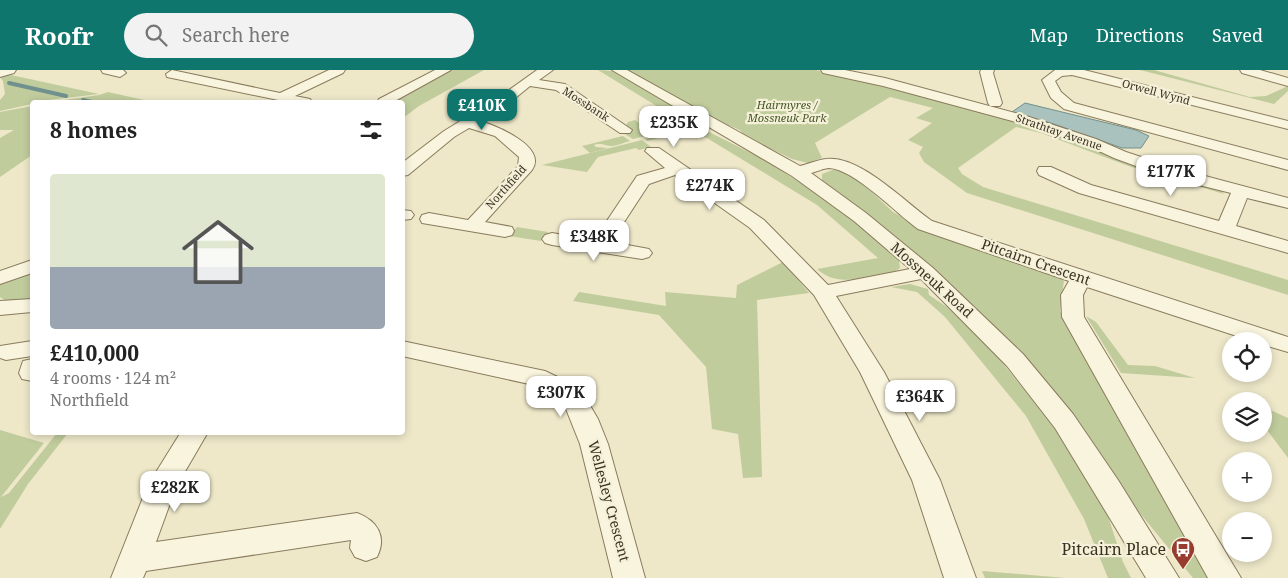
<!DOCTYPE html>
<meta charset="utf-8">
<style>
:root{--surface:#fff;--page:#f2f2f2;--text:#222;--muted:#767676;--accent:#0f766e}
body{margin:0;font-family:"Noto Serif",serif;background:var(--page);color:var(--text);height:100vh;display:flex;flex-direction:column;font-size:19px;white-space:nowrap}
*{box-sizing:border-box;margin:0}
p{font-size:16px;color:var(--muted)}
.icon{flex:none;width:28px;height:28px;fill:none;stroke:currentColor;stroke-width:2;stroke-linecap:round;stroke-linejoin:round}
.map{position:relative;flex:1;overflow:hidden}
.details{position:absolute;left:30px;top:30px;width:375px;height:335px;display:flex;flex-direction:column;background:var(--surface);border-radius:5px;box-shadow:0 2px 8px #0003}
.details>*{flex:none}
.buttons{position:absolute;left:1222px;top:262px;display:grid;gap:10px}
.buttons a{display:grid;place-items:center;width:50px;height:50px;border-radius:50%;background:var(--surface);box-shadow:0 2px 8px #0003;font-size:25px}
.price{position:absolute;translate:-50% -42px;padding:0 11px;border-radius:10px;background:#fff;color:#222;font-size:16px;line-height:32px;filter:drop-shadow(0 1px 2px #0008)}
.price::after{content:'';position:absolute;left:50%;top:30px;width:15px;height:11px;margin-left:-8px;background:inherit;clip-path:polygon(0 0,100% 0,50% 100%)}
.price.current{background:var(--accent);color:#fff}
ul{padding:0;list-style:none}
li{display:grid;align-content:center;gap:10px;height:265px;padding:0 20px}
li span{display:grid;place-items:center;height:155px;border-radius:5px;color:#555}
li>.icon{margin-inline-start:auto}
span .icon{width:90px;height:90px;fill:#fffc;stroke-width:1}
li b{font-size:21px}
h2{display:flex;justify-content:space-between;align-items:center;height:60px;padding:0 20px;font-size:21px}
header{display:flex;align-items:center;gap:30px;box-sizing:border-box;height:70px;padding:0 25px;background:var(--accent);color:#fff}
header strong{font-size:24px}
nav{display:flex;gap:28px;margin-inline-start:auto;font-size:18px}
.search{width:350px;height:45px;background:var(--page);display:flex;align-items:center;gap:12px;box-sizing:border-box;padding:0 18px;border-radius:28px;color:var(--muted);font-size:19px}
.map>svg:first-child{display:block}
</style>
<header>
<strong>Roofr</strong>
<div class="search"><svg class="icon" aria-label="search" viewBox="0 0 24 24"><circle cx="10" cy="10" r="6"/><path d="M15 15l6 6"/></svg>Search here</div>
<nav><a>Map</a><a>Directions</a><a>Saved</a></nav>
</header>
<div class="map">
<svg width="1288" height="508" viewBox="0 0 1288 508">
<rect width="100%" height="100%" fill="#eee8c9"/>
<g fill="#c1cc9d">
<path d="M453,0H484L419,36L403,48L402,32H392Z"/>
<path d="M598,0L614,1L691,47L696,53L633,69L623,63L631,60L626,55L628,52L635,50L642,55L668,48L675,53L681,51Z"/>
<path d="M625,0H816L979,41L1047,62L1141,96L1220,119L1224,124L1131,97L1041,63L1016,57L958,98L962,104L983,117L1288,210V225L967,123L924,92L919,83L923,77L908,70L932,53L916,48L933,38L890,27L815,73L822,88L808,93L792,89L742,65L741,61C729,54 714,52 702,45C676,30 652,14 625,0Z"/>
<path d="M1140,0H1154L1250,27L1266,26L1288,16V21L1274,34Z"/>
<path d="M5,4L11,5L99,24L32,32V34L0,41V30L5,24L3,11L0,7Z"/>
<path d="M108,22L153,32H62L64,30L99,25Z"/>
<path d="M32,36V85L0,107V68L14,60H0V42Z"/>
<path d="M695,56L705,63L709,62L765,90L847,143L888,179L899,191L900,198L896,201C871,206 838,219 817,199L878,188L817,135L692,59L647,71L645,69Z"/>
<path d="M623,66L630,71C625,72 617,76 612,76C605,76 602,72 594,75L596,77L608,78L590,83L582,76Z"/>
<path d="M642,70L651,77L639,80L636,78L598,87L587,102L542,95Z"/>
<path d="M835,99L843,100L859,110L893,142L916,153L1052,202L1064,211L1060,241L1212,508H1193L1125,425L1010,274L943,207L891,164L828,116L822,110V104Z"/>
<path d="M517,157L548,162L541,171L509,166Z"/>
<path d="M783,192L809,223L757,230L762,407L743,408L738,364L712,359L706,297L659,245L573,231L579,222L666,236L665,222L736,228L737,215Z"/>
<path d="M32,199V232C21,234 9,234 0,227V214L2,212L21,202Z"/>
<path d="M910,214L928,219L929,225L947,237L988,275L1057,360L1103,431L1123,492L1131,508H1108L1084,449L1026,346L945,247L917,222L891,217Z"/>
<path d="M1086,246L1096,252L1128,295L1155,296L1195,308L1121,303Z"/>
<path d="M1264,337L1288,348V388L1264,356Z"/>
<path d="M0,360L44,373L1,427L9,423L57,363H68L28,414L0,459Z"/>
<path d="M982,501L1066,508H985Z"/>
</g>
<path fill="#aac2be" stroke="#70918d" d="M1025,33L1136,60L1149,66L1141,78H1122L1051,53L1012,42Z"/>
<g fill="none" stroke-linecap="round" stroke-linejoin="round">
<g stroke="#70918d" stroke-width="4">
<path d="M9,13L66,26"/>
<path d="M83,30L92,32"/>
</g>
<g stroke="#8a7b5e" stroke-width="2">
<g id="minor">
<path d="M0,0H16L14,3L0,7Z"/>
<path d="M101,0H123L126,3L120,7L103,3Z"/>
<path d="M172,0L280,23L329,0H345L343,3L295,26L310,29L312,32H288L167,7L166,4Z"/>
<path d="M435,0H451L393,32H377L379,29Z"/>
<path d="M537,0H553L539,10L565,14L632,60L630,63H620L556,20L530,16L508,34L480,51C497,56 548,77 532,100L485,152L512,157L514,161L512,165L505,167L422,153L420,149L422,145L429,143L468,150L518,96L519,87L495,66L469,58L454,67L408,105L402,106V93L444,61L498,28Z"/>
<path d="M612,0H627L800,96C808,94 817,90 826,89C859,84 906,133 932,151L1288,267V282L1264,275V271H1252L1087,217L1083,225L1084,247L1241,508H1208L1062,247L1061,225L1069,211L918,159C897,144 854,99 829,98C824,98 816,102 811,103L866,143L933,198L1023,284L1073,344L1118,410L1179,508H1146L1055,358L1007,296L921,209L836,226L884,302L940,410L976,508H944L912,410L860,302L814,225L750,158L675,105L649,114L611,172L649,179L652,183L649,187L642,189L552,175L545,173L542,169L545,165L552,163L594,170L637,106L665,98L645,81L647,78H659L764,150L828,215L910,199L854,151L792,106Z"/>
<path d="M821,0H845L885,8L1026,46L1096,69L1126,82L1175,98L1288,128V138L1247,128L1236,156L1288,171V183L1079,123L1039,105L1037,101L1039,97H1051L1091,115L1219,151L1231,123L1163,106L1114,88L1086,75L1016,52L883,16L823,3Z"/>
<path d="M981,0H994L993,3L1002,33L1000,36H990L988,33L980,2Z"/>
<path d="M1055,0H1084L1288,51V59L1072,5L1062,6L1055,11L1061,22L1074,33L1288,90V100L1064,39L1051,28L1042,10Z"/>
<path d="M1240,0H1260L1288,8V16L1242,3Z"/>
<path d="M402,140L411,141L414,145L411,149L402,150Z"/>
<path d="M32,190V203L0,214V201Z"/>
<path d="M32,229V242L0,245V231Z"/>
<path d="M32,271V286L6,290L0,288V276Z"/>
<path d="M402,271L545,301L568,312L585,327L598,349L608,374L645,508H613L580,374L566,339L550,324L529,314L402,286Z"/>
<path d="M32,289V311L22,309L19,303L23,291Z"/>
<path d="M181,362H208L176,417L156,472L357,443C378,451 387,467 377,487L366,491L355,487L350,478L351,470L146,501L143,508H111L148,415Z"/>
</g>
</g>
<use href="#minor" fill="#f9f4dd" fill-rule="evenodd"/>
</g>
<defs>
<g id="bus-pin" transform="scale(1.25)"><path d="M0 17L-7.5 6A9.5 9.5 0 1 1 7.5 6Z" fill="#983c2f" stroke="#f5f1d9"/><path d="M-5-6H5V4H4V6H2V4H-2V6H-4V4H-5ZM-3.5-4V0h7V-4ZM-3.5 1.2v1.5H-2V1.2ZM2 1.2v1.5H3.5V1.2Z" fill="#fff"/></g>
</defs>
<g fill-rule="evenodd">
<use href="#bus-pin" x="1183" y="479"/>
</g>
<g text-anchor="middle" stroke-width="4.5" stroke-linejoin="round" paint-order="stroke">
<g font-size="11" fill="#3b3121" stroke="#f5f1d9">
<text transform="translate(1156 22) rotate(15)" y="4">Orwell Wynd</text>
<text transform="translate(586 34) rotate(33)" y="4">Mossbank</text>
<text transform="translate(1059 62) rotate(19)" y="4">Strathtay Avenue</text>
<text transform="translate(506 117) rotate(-48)" y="4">Northfield</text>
</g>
<g font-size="11" font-style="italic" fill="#455728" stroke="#f5f1d9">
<text x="787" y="39">Hairmyres /<tspan x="787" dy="13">Mossneuk Park</tspan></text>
</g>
<g font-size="14" fill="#3b3121" stroke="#f5f1d9">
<text transform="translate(1036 192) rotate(19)" y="5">Pitcairn Crescent</text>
<text transform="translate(932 210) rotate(42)" y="5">Mossneuk Road</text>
<text transform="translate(609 431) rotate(75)" y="5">Wellesley Crescent</text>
</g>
<g font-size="16" fill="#3b3121" stroke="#f5f1d9" text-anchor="end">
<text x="1166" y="485">Pitcairn Place</text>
</g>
</g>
</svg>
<div class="buttons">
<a><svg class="icon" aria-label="locate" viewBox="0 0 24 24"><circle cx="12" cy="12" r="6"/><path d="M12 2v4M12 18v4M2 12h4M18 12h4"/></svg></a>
<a><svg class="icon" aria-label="layers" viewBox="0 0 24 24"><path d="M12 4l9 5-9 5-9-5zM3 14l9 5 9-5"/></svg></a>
<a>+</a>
<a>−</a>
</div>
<b class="price current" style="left:482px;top:61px">£410K</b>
<b class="price" style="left:674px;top:78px">£235K</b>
<b class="price" style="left:1171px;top:127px">£177K</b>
<b class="price" style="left:710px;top:141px">£274K</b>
<b class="price" style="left:594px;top:192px">£348K</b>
<b class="price" style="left:561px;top:348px">£307K</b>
<b class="price" style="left:920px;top:352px">£364K</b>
<b class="price" style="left:175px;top:443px">£282K</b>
<section class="details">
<h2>8 homes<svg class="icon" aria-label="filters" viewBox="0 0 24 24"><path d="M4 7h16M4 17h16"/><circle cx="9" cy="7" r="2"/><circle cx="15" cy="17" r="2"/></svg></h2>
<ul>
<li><span style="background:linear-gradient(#dfe7d0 60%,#9aa5b1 0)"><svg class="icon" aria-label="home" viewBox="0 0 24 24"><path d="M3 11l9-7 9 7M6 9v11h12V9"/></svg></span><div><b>£410,000</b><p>4 rooms · 124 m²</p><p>Northfield</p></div></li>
</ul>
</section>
</div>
